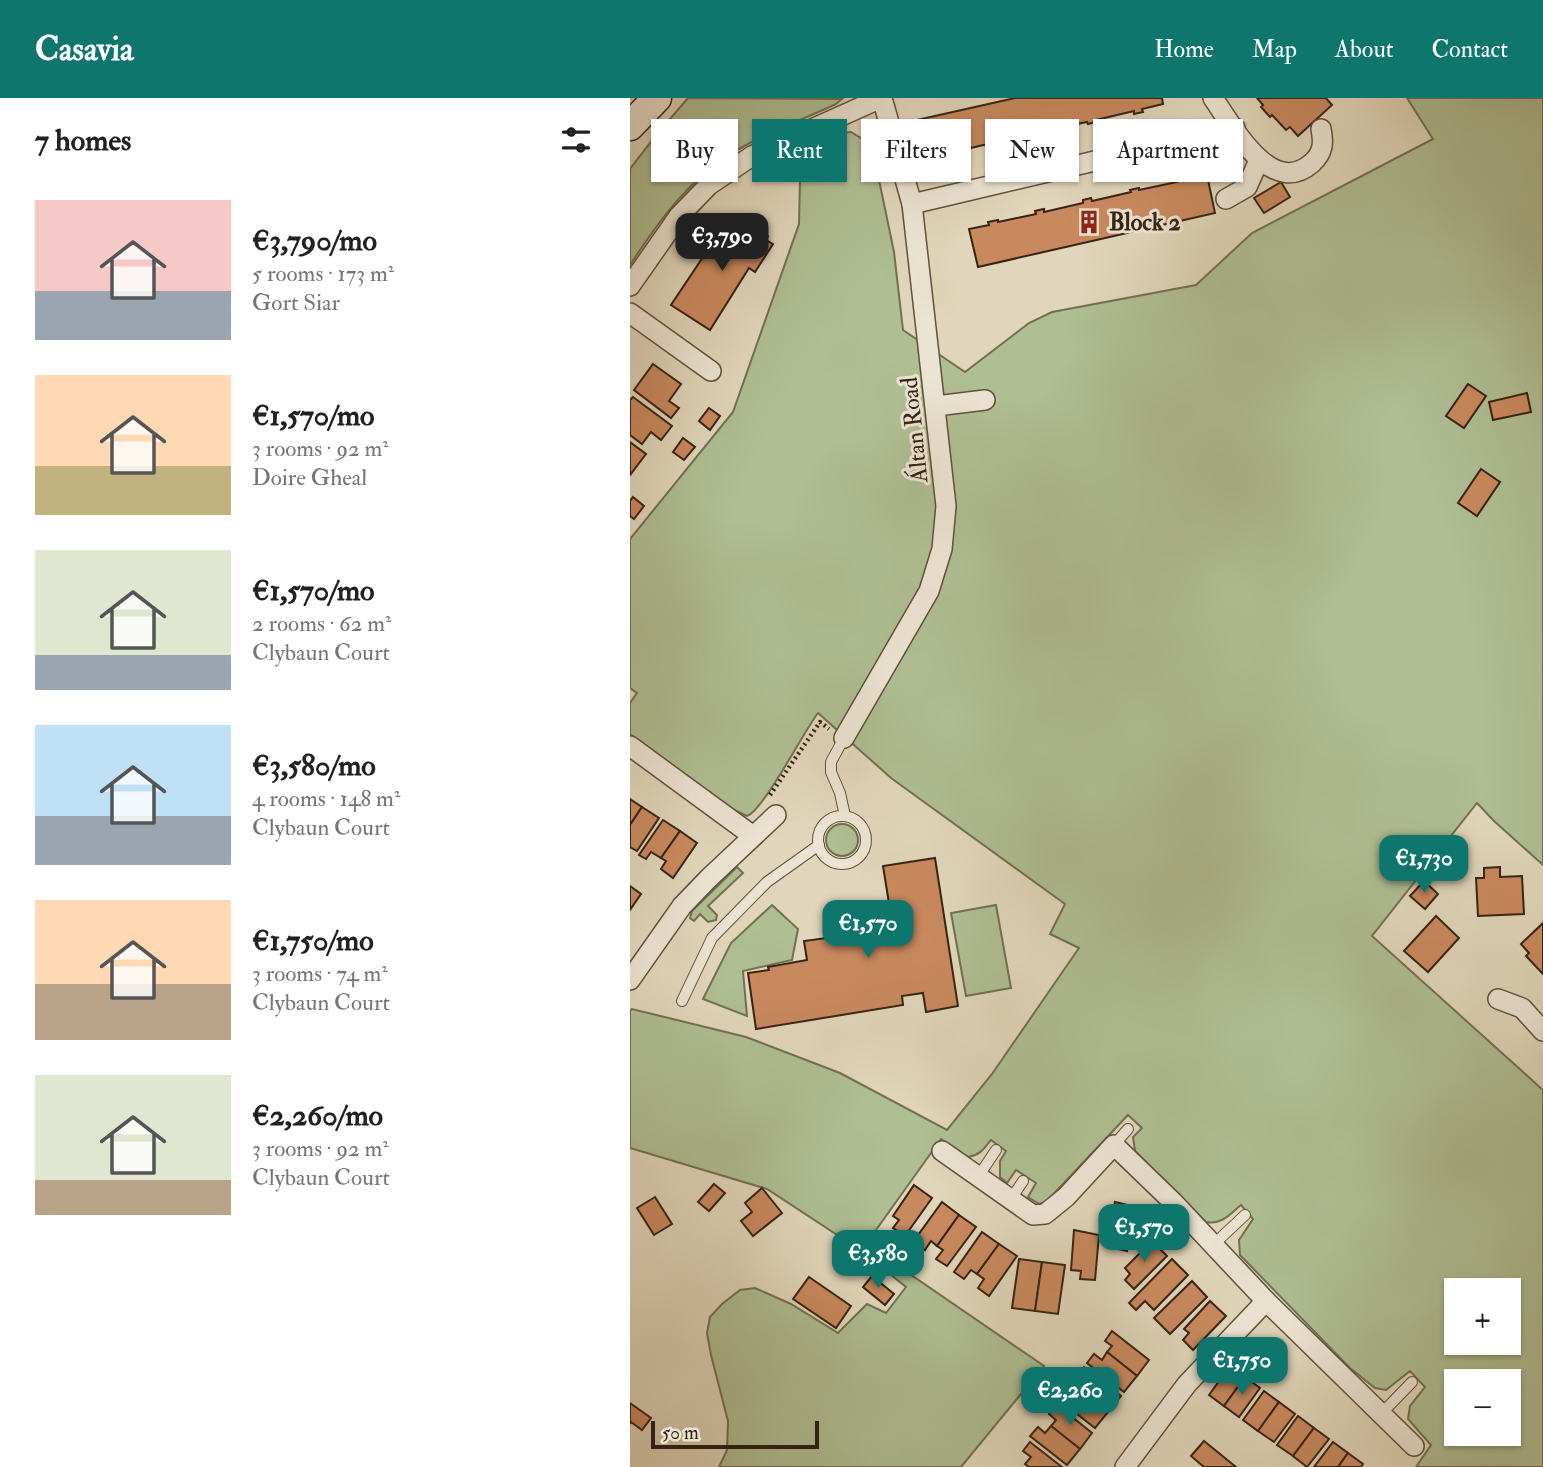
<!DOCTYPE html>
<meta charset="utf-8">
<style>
:root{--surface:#fff;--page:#f6f6f6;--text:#202124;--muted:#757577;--accent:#0f766e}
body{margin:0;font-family:"IM FELL Double Pica",serif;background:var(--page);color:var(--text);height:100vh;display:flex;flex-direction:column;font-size:26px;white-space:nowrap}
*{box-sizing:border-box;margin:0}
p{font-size:23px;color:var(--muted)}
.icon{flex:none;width:38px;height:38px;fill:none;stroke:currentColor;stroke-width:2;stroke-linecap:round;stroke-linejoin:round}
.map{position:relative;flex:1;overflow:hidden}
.drawer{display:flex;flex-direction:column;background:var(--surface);width:630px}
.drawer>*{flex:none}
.guide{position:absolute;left:21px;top:21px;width:665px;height:63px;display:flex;gap:14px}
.fabs{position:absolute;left:814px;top:1180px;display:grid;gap:14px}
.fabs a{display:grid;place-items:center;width:77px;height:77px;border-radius:0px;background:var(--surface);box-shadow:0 2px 5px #0004;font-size:35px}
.scale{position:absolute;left:21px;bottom:18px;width:168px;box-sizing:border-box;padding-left:7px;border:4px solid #362312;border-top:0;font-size:19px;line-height:24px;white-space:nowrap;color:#362312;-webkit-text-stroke:5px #ece4d3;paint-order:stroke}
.price{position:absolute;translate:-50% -60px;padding:0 16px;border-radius:14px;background:var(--accent);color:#fff;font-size:23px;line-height:46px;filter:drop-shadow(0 2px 4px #0008)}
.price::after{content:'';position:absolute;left:50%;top:42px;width:21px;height:16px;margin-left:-10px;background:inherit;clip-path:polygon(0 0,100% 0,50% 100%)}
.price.selected{background:#222;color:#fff}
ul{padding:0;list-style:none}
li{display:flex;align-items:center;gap:21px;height:175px;padding:0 35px}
li span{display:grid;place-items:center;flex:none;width:196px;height:140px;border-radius:0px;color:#555}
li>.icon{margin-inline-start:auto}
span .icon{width:84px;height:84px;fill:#fffc;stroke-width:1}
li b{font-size:30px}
h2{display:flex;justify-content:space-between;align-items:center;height:84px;padding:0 35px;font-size:30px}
.tag{padding:0 24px;border-radius:0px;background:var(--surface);box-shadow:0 2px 5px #0004;font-size:24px;line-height:63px}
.tag.selected{background:var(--accent);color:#fff}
header{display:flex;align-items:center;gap:42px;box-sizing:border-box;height:98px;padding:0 35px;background:var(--accent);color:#fff}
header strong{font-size:33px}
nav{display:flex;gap:38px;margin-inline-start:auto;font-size:24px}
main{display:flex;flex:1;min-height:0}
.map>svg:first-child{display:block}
</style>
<header>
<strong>Casavia</strong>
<nav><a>Home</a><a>Map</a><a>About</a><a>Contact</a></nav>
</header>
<main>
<section class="drawer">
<h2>7 homes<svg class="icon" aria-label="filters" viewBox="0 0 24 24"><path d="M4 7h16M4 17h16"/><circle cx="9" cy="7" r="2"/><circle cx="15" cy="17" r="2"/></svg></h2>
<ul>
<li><span style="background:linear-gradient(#f6c9c9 65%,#9aa5b1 0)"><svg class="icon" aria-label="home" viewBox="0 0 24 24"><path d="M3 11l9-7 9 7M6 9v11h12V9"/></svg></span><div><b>€3,790/mo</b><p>5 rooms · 173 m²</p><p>Gort Siar</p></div></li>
<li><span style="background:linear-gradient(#ffd9b3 65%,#c2b280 0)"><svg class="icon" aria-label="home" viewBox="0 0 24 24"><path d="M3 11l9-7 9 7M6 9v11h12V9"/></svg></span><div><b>€1,570/mo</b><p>3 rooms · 92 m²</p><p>Doire Gheal</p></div></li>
<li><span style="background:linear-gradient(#dfe7d0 75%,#9aa5b1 0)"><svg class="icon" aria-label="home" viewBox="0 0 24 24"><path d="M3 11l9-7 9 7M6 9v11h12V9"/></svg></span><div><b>€1,570/mo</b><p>2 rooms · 62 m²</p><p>Clybaun Court</p></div></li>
<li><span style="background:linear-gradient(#bfe0f5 65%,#9aa5b1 0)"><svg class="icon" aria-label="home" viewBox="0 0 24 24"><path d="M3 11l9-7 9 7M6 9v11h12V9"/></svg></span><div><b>€3,580/mo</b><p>4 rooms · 148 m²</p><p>Clybaun Court</p></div></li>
<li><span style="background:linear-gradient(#ffd9b3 60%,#b9a48a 0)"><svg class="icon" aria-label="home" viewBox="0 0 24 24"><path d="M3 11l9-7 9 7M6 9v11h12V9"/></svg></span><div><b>€1,750/mo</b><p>3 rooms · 74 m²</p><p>Clybaun Court</p></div></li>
<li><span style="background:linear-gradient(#dfe7d0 75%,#b9a48a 0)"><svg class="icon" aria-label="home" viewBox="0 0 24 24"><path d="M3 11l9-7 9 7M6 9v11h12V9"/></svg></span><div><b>€2,260/mo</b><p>3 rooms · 92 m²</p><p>Clybaun Court</p></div></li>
</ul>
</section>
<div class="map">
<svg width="913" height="1369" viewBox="0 0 913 1369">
<rect width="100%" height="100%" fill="#e1d6bb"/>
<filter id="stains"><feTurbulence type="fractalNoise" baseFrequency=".00286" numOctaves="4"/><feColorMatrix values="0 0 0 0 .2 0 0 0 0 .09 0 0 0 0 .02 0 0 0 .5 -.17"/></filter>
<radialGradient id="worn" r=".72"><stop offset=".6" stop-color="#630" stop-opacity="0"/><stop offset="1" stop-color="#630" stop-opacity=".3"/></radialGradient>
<g fill="#afbe93" stroke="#727052" stroke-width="2" fill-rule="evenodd">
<path d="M58,0L212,1L206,6C176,20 146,31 118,46C64,74 32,118 0,167V71L27,36Z"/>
<path d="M777,0H913V767L864,723L847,705L742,838L913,992V1369H786L801,1347L778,1321L780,1308L795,1289L780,1273L756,1292L745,1290L720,1270L610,1157L609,1142L623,1121L611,1107C600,1116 592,1127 576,1124L505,1053L503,1039L512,1030L498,1017L416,1104L409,1106L398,1099L406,1085L386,1072L377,1085L370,1079V1063L376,1053L361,1042C354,1050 351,1057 338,1059L311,1041L236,1146L414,1268L331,1369H89L97,1352L98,1323L81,1257L77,1235L80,1219L92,1206L110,1192L125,1190L161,1206L208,1235L237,1206L256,1215L276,1189L230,1152L137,1091L0,1050V913L2,911L116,939L210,975L317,1032L362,976L449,850L420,836L435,806L261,680L188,615C174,633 133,713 117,718L104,712L0,636V605L7,595L0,590V441L103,314L169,126L170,82L163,56L211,35L221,34L239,45L243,53L264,154L273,232L335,274L399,225L422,214L566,187L622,135L803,41ZM826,1192H878V1244H826ZM826,1283H878V1335H826Z"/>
<circle cx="212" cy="742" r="16"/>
<path d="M107,769L113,775L78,808L87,817L86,822L78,824L70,816L64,823L60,820L62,813Z"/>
<path d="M142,807L168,831L162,862L113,873L117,918L73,901L101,845Z"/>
<path d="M366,807L381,890L336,898L321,815Z"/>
</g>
<g fill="#c9895e" stroke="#362312" stroke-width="2">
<path d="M385,0H532L533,6L512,11L513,14L504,16V13L466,22L462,25L458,26L457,24L418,32L419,35L414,36L410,37V35L371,43V46L363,48L362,45L324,54L325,56L321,57L316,59L315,56L295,60L287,22Z"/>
<path d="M627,0H696L702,7L668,38L660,29L656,32L642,17L640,19L631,9L633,7Z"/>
<path d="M577,77L585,115L348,169L339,131L359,127L358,124L368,122V124L406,116L405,113L409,112L414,111V114L453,105V102L461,100L462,103L501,94L500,92L504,91L509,90V92L547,84V81L555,79L556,82Z"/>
<path d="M651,84L660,99L634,115L624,100Z"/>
<path d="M111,124L118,125L138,138L136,142L143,146L125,174L119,170L80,232L41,207L79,150L81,151L94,132L104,125Z"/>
<path d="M23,266L51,286L39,303L49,310L41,320L4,292Z"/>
<path d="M838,286L856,298L834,330L816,318Z"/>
<path d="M897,295L901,314L863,322L859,304Z"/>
<path d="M3,299L42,328L31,342L21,334L12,346L0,337V302Z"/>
<path d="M79,310L90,318L80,332L69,323Z"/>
<path d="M53,340L65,349L54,362L43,354Z"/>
<path d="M0,344L16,356L0,377Z"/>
<path d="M851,371L870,384L847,418L828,405Z"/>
<path d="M3,399L14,408L4,421L0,418V403Z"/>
<path d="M0,701L12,709L0,727Z"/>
<path d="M12,709L29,720L7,753L0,749V727Z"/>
<path d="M33,722L50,733L31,760L21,754L16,761L9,757Z"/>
<path d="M50,733L67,745L43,780L31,771L36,763L31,760Z"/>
<path d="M305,760L328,908L296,914L293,895L272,898L273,907L126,931L118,875L139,872L138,869L177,862L174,843L197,840L196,835L262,824L253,768Z"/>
<path d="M870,769V779L892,778L894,816L848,818L846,780H854V770Z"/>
<path d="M794,783L808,796L795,811L780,798Z"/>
<path d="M0,788L11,796L0,812Z"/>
<path d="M806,818L829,840L798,874L774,853Z"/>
<path d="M913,825V876L896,858L899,855L891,846Z"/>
<path d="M84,1086L95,1095L79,1113L68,1104Z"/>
<path d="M284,1087L302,1100L275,1138L263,1130L269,1122L263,1118Z"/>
<path d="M132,1090L152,1115L123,1138L111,1123L122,1114L115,1105Z"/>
<path d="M25,1099L42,1126L24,1137L7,1110Z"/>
<path d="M312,1104L329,1117L307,1148L301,1143L295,1152L283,1144Z"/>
<path d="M485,1104L506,1109L497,1153L484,1150L485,1142L477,1140Z"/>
<path d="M329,1117L346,1129L317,1168L306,1161L313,1152L307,1148Z"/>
<path d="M444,1132L469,1137L465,1182L450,1181L451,1173L441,1172Z"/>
<path d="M352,1134L369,1146L347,1176L341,1172L334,1181L324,1174Z"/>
<path d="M522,1143L537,1158L504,1191L495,1182L500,1176L495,1170Z"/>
<path d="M369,1146L387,1158L359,1198L348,1190L354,1181L347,1176Z"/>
<path d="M280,1157L289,1165L282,1174L273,1166Z"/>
<path d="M389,1161L412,1164L405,1213L382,1210Z"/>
<path d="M542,1161L558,1177L524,1212L515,1203L506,1212L499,1205Z"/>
<path d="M412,1164L435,1167L428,1216L405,1213Z"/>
<path d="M242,1178L264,1196L255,1207L233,1189Z"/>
<path d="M179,1179L221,1208L206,1230L163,1201Z"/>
<path d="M562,1183L577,1199L540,1236L524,1220Z"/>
<path d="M580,1203L596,1218L563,1252L553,1242L559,1235L554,1231Z"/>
<path d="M482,1233L519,1262L507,1278L477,1254L482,1248L475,1243Z"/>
<path d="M477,1254L507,1278L494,1294L457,1265L464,1256L472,1262Z"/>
<path d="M600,1268L615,1279L594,1308L579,1297Z"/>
<path d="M454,1269L491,1298L478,1314L449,1291L454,1284L446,1278Z"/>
<path d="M615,1279L630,1290L609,1319L594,1308Z"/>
<path d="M449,1291L478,1314L465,1330L428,1301L435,1292L443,1298Z"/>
<path d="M634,1293L649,1304L628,1333L613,1322Z"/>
<path d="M649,1304L665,1316L644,1344L628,1333Z"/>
<path d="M0,1305L21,1320L12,1332L1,1324L0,1326Z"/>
<path d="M426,1306L462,1335L450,1351L421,1328L426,1322L419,1316Z"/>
<path d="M668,1318L684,1330L663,1358L647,1347Z"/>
<path d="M421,1328L450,1351L437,1367L400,1338L408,1329L415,1335Z"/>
<path d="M684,1330L699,1341L677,1369L663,1358Z"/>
<path d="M574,1343L606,1369H574L561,1358Z"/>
<path d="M400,1344L432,1369H399L395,1366L401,1359L393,1353Z"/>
<path d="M703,1344L718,1355L708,1369H684Z"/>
<path d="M718,1355L733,1366L731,1369H708Z"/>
</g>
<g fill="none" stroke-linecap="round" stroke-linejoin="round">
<g stroke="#61503c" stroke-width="12">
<g id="lane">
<path d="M214,640L201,664V674L210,695L215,718"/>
<circle cx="212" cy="742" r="24"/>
<path d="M52,903L82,840L137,784L189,747"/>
<path d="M484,1047L498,1031"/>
<path d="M348,1079L366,1052"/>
<path d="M381,1101L393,1083"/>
<path d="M582,1148L615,1117"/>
<path d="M751,1316L782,1284"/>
</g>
</g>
<g stroke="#61503c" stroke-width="22">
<g id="street">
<path d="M583,0C602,27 641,101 682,65C693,55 694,45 691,31"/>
<path d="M596,101L617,89L629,62"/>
<path d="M282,106L605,30"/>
<path d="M0,188L49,118L79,87L122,58L251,0"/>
<path d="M0,215L81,273"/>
<path d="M306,308L355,302"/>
<path d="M214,640L299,493L312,451L316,408L282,106L252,0"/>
<path d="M0,648L123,738"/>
<path d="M0,882L52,808L79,780L146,717"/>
<path d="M868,901L892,910L913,933"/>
<path d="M312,1053L403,1117L415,1116L436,1099L484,1047L543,1104L636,1203L784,1348"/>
<path d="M495,1369L557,1286L636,1203"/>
</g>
</g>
<g stroke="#362312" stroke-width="31">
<path id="secondary" d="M0,28L27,0"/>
</g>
<path stroke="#362312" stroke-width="4.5" stroke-dasharray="2 3.5" stroke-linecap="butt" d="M140,697L190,624L199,631"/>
<use href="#lane" stroke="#ece4d3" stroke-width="10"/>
<use href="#street" stroke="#ece4d3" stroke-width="19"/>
<use href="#secondary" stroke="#ece4d3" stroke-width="28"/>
</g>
<defs>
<g id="building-bare" transform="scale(1.89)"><path d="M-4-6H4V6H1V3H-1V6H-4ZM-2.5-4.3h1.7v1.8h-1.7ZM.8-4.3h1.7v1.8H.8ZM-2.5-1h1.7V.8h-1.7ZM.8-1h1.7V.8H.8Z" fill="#8f2418" stroke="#ece4d3" stroke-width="2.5" paint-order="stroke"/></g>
</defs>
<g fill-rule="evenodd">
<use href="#building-bare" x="459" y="124"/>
</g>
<g text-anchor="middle" stroke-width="6" stroke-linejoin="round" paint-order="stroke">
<g font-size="24" font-weight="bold" fill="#362312" stroke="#ece4d3" text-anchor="start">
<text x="479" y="132">Block 2</text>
</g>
<g font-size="24" fill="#362312" stroke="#ece4d3">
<text transform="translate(284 332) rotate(-96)" y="8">Áltan Road</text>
</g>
</g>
<rect width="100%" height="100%" filter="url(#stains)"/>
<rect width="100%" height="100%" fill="url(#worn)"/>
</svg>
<div class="fabs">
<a>+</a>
<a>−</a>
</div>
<div class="scale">50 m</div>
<b class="price selected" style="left:92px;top:175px">€3,790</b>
<b class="price" style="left:794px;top:797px">€1,730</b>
<b class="price" style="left:238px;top:862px">€1,570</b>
<b class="price" style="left:514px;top:1166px">€1,570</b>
<b class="price" style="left:248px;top:1192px">€3,580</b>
<b class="price" style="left:612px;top:1299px">€1,750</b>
<b class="price" style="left:440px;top:1329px">€2,260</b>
<div class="guide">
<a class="tag">Buy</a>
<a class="tag selected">Rent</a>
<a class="tag">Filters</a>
<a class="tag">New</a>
<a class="tag">Apartment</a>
</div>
</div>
</main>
